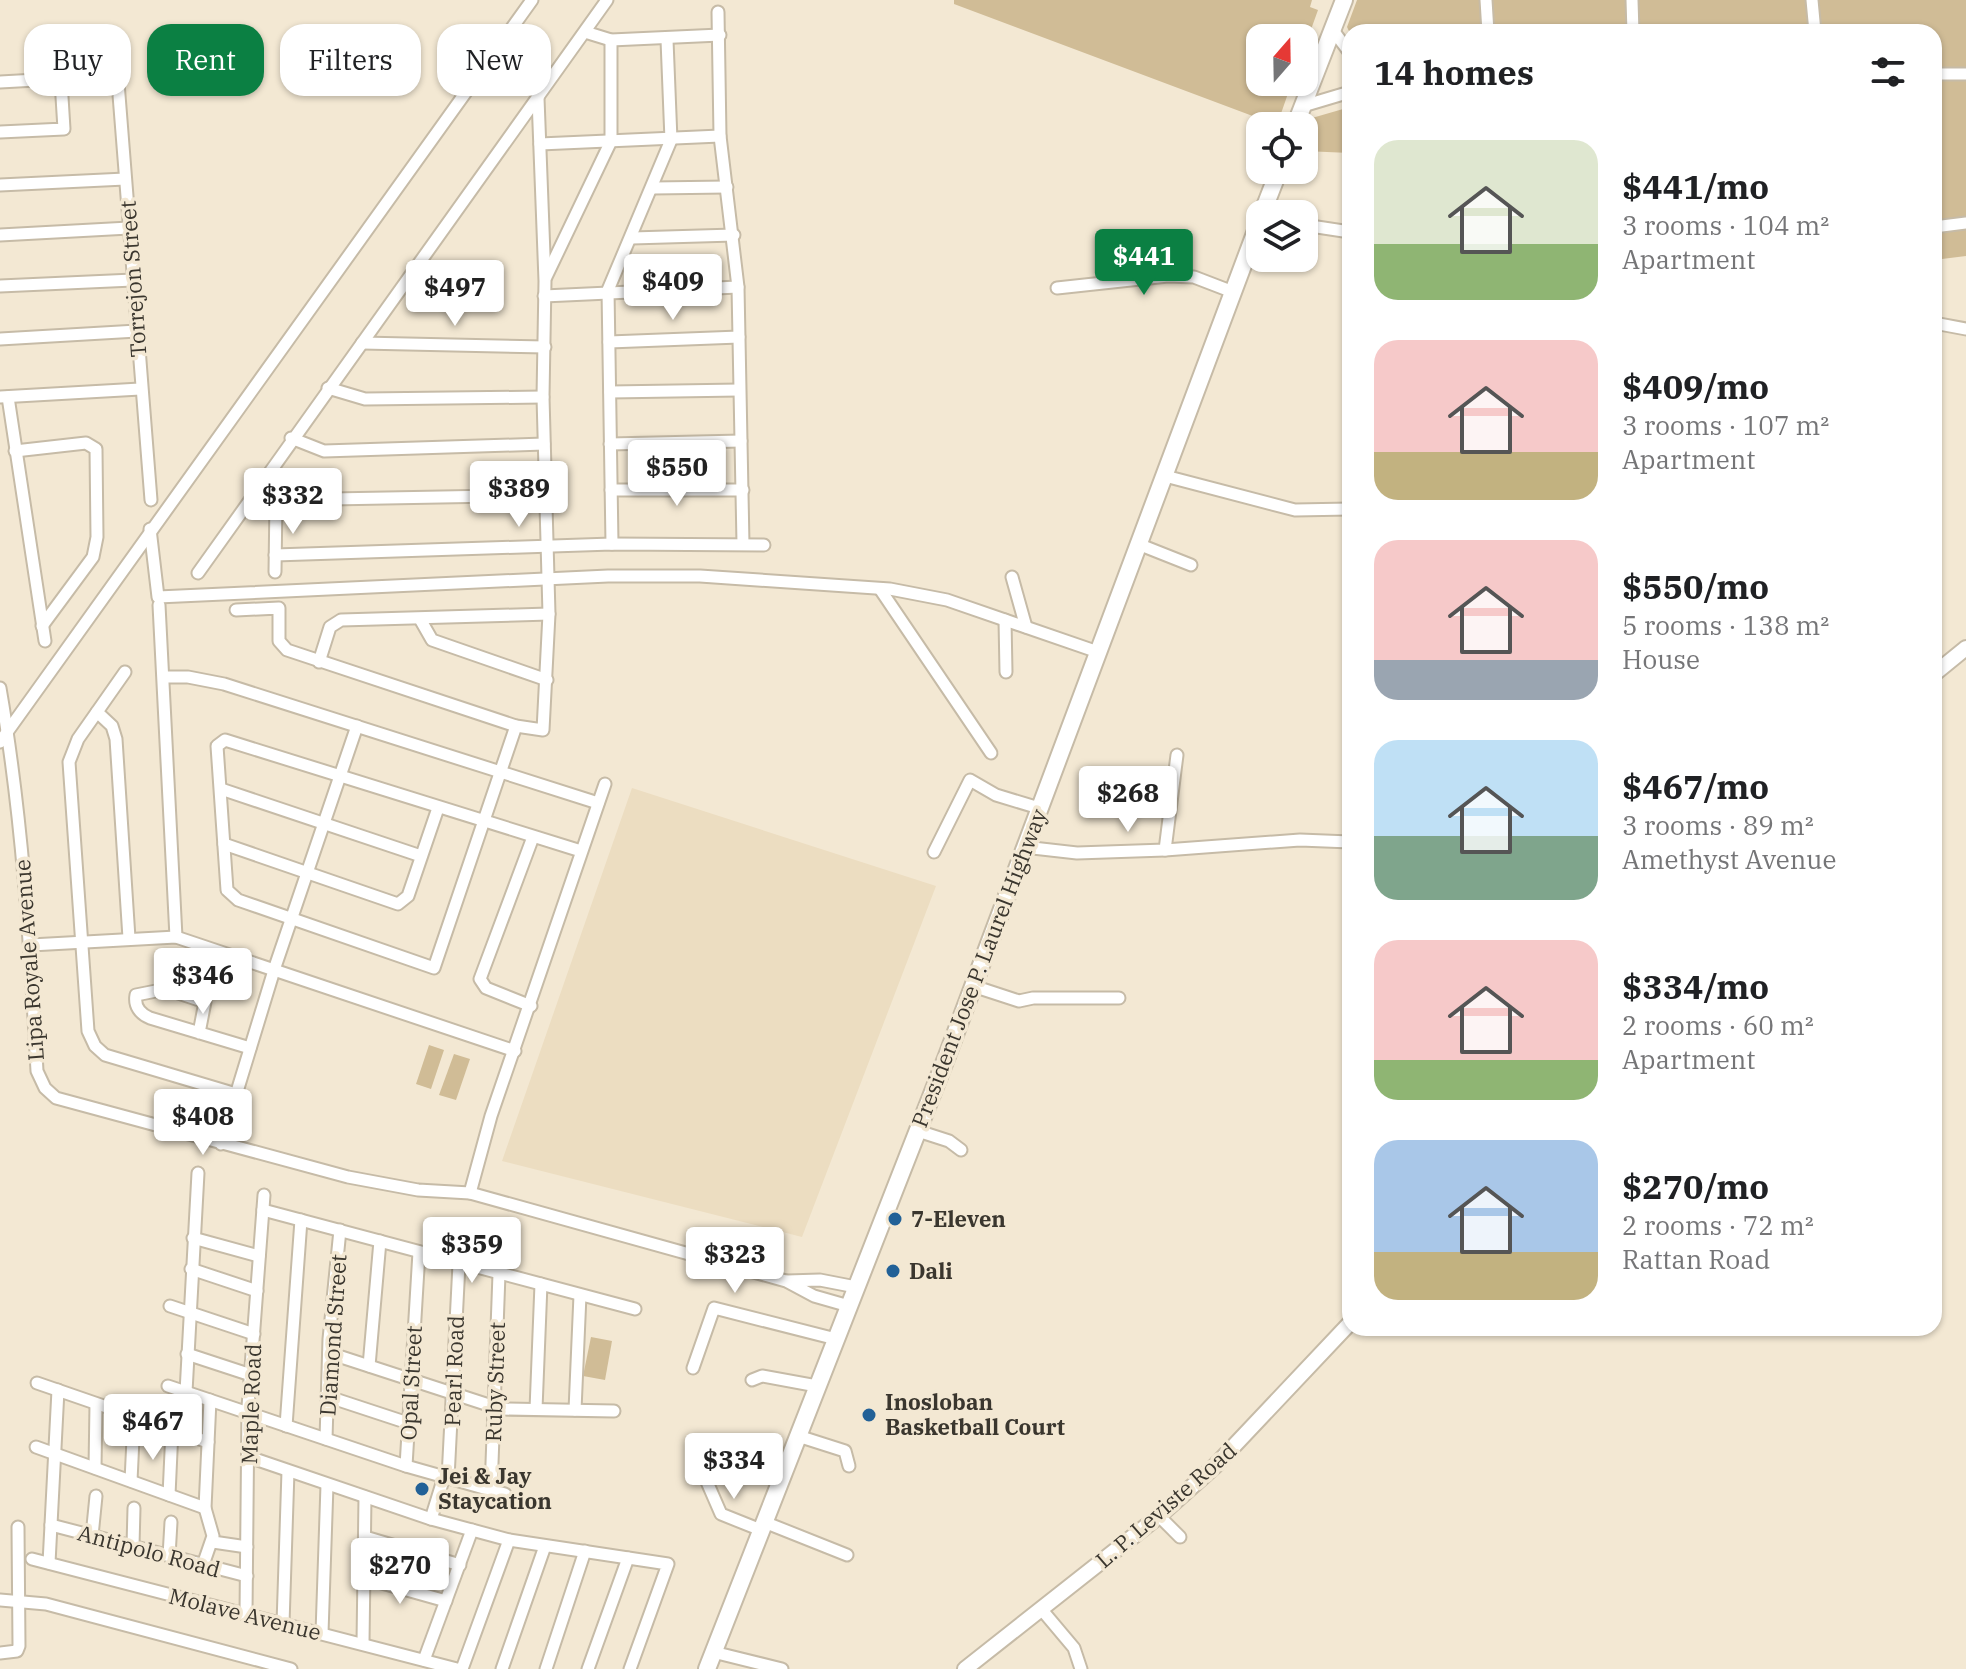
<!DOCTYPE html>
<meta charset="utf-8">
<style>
:root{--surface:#fff;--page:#f2f2f2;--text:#202124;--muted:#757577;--accent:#0b8043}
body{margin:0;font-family:"IBM Plex Serif",serif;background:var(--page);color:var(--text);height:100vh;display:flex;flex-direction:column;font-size:30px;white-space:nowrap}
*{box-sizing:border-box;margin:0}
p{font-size:26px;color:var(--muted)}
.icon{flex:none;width:44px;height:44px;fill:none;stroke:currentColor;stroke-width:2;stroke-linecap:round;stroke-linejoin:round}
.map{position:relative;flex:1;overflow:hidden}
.panel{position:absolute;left:1342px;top:24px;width:600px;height:1312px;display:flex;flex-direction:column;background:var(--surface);border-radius:24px;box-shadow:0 2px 6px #0004}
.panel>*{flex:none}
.hud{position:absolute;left:24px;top:24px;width:760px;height:72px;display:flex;gap:16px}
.needle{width:52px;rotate:20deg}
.tools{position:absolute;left:1246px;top:24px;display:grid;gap:16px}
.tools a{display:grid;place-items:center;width:72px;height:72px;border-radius:16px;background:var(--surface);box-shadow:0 2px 6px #0004;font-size:40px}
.price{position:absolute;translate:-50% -68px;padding:0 18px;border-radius:8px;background:#fff;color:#222;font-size:26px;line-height:52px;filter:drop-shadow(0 2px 4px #0008)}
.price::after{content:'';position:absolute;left:50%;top:48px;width:24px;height:18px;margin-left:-12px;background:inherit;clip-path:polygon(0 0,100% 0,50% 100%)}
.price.current{background:var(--accent);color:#fff}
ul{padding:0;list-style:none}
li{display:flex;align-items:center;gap:24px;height:200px;padding:0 32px}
li span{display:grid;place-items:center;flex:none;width:224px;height:160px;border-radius:24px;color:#555}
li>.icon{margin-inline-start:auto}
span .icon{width:96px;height:96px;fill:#fffc;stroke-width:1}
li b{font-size:34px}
h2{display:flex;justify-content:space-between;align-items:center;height:96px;padding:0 32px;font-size:34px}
.pill{padding:0 28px;border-radius:24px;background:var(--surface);box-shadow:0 2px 6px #0004;font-size:28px;line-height:72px}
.pill.current{background:var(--accent);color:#fff}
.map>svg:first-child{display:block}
</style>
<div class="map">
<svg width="1966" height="1669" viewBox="0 0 1966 1669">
<rect width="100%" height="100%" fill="#f3e8d3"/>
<path fill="#ecddc1" d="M632,788L936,886L802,1237L502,1161Z"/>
<g fill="#d0bc96">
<path d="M954,0H1312L1310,7L1318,10L1304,49V38H1260V82H1292L1277,125L954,4Z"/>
<path d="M1357,0H1966V256L1934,260V32L1350,33L1347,27Z"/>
<path d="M1350,107V153L1304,151V138L1312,118Z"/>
<path d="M429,1045L444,1050L431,1089L416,1084Z"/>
<path d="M454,1054L470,1059L456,1100L439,1095Z"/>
<path d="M591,1337L612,1341L605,1380L583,1376Z"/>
</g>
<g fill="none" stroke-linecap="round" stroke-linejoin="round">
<g stroke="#c6bba7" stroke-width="15">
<g id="minor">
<path d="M1486,0L1488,32"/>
<path d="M1632,0L1633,32"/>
<path d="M1812,0L1815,32"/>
<path d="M718,12L720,136L738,287L743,544"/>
<path d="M1332,29L1350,53"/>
<path d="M585,32L611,40L720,35"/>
<path d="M116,57L151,500"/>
<path d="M1934,74H1966"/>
<path d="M0,82L54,79L61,81L64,129L0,132"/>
<path d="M1303,106L1350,92"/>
<path d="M540,144L720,136"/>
<path d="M0,185L125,179"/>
<path d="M653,188L727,187"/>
<path d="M1304,225L1350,232"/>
<path d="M1934,227L1966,223"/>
<path d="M0,235L129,228"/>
<path d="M632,238L734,235"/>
<path d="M546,277L611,141V40"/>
<path d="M0,286L133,280"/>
<path d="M1057,288L1168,276L1194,277L1233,292"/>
<path d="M544,296L738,287"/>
<path d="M1934,323L1966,329"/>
<path d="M0,339L137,331"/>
<path d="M609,342L739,337"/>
<path d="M362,343L545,347"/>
<path d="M328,388L365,399L543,397"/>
<path d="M610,392L739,390"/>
<path d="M0,397L140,389"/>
<path d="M8,397L45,641"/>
<path d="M291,438L324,451L544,444"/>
<path d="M610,444L741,441"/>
<path d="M15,451L86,443L96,449L97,537L93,557L42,626"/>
<path d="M1165,476L1295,510L1350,509"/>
<path d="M611,490H743"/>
<path d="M255,493L276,500L546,495"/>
<path d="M150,529L158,597L608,576H700L890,589L947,600L1098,652"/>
<path d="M612,544L608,290L671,140L667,40"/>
<path d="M1138,544L1191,565"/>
<path d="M275,555L612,544L764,545"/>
<path d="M275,572L276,500"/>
<path d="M198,573L607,0"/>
<path d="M1012,577L1026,627"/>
<path d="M880,589L991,753"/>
<path d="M159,605L176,937"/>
<path d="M236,610L279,608V641L287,650L516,726L543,730L549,614L543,397L545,281L538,98"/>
<path d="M420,619L432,640L547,680"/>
<path d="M1005,620L1006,672"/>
<path d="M319,662L330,627L341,620L549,614"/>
<path d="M125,672L78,739L69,762L88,1031L95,1046L105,1055L236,1094"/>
<path d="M165,677H188L224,684L598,803"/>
<path d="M0,688C22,814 30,943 37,1071L45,1088L56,1098L348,1177L418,1190L470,1193L786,1281L814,1296L849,1306"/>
<path d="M97,712L112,726L116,739L129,938"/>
<path d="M516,726L434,968L238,900L227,890L217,746L225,740L581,851"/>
<path d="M0,742L532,0"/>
<path d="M221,789L421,856"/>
<path d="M224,844L398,904L408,896L438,808"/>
<path d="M1024,847L1077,853L1165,850L1177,755"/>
<path d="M1165,850L1300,840L1350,842"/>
<path d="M934,852L970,780L996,795L1039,808"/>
<path d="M31,945L176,937L515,1051"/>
<path d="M973,986L1019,1001L1033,998H1119"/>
<path d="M531,1006L486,988L480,979L533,837"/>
<path d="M199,1033L205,1002L166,989L136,995C134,1006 140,1014 150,1018L250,1048"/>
<path d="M918,1131L949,1141L961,1150"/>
<path d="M221,1144L275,967L357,726"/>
<path d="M470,1193L491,1116L605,784"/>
<path d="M263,1210L635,1309"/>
<path d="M193,1238L259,1256"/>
<path d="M191,1269L257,1291"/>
<path d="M787,1281L820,1280L856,1287"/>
<path d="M170,1306L254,1334"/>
<path d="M329,1353L501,1409L614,1411"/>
<path d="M187,1354L251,1375"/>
<path d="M369,1366L380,1241"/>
<path d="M693,1368L714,1308L836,1339"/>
<path d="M752,1380L762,1376L817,1386"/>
<path d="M37,1383L208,1442"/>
<path d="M168,1386L406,1466L505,1494"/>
<path d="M186,1392L198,1173"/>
<path d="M326,1396L408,1423"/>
<path d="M536,1409L541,1284"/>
<path d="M575,1410L580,1295"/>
<path d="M286,1426L301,1220"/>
<path d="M798,1436L845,1451L849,1466"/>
<path d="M326,1439L329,1339L340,1230"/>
<path d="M36,1447L205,1508"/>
<path d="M249,1457L431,1519L509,1540L668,1564L630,1669"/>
<path d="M406,1466L419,1252"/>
<path d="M95,1468L96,1404"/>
<path d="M704,1475L721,1514L761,1530"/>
<path d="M448,1478L459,1264"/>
<path d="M131,1481L134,1417"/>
<path d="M491,1490L499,1274"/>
<path d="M169,1495L172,1430"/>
<path d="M1159,1516L1180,1537"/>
<path d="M431,1519L444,1477"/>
<path d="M764,1522L847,1555"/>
<path d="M51,1525L247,1576"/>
<path d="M92,1536L96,1496"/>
<path d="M365,1537L460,1565"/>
<path d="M213,1542L247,1547"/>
<path d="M133,1546L134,1508"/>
<path d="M169,1556L171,1522"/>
<path d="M32,1559L457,1669"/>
<path d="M49,1563L58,1390"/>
<path d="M203,1565L213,1536L205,1508L210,1400"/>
<path d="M364,1578L446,1601"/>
<path d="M0,1600L46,1604L291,1669"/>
<path d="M1042,1610L1074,1648L1081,1669"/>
<path d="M246,1614L248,1407L264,1195"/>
<path d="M283,1624L288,1471"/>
<path d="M322,1633L327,1485"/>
<path d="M363,1643L365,1497"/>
<path d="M713,1652L782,1669"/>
<path d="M0,1653L17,1651L19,1646L18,1527"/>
<path d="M424,1660L472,1530"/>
<path d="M462,1669L509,1540"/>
<path d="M502,1669L545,1546"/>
<path d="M546,1669L585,1551"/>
<path d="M588,1669L628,1558"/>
</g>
</g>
<g stroke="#c6bba7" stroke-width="18">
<g id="major">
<path d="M1934,674L1966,648"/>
<path d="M965,1669L1159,1516L1215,1466L1350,1323"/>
</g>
</g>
<g stroke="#c6bba7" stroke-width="20">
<g id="highway">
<path d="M1295,126L1344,0"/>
<path d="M1262,214L1279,170"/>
<path d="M707,1669L947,1056L1260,220"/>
</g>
</g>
<use href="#minor" stroke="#fff" stroke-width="11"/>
<use href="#major" stroke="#fff" stroke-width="14"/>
<use href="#highway" stroke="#fff" stroke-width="16"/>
</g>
<g fill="#226197" stroke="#f3e8d3" stroke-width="3">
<circle cx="895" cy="1219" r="8"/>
<circle cx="893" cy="1271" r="8"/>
<circle cx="869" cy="1415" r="8"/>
<circle cx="422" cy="1489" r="8"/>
</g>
<g text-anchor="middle" stroke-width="7" stroke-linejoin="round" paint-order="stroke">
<g font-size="22" fill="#3a362e" stroke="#f3e8d3">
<text transform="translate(133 279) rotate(-94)" y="8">Torrejon Street</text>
<text transform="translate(29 960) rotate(-94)" y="8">Lipa Royale Avenue</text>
<text transform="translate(979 968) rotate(-69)" y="8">President Jose P. Laurel Highway</text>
<text transform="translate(333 1335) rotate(-86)" y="8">Diamond Street</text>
<text transform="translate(454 1371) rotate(-88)" y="8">Pearl Road</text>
<text transform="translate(495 1382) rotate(-88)" y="8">Ruby Street</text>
<text transform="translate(411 1383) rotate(-87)" y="8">Opal Street</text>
<text transform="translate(251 1404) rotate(-88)" y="8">Maple Road</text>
<text transform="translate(1166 1505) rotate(-41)" y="8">L. P. Leviste Road</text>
<text transform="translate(149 1551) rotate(15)" y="8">Antipolo Road</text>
<text transform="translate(245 1614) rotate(14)" y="8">Molave Avenue</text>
</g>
<g font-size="22" font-weight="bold" fill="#3a362e" stroke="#f3e8d3" text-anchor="start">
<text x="911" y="1227">7-Eleven</text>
<text x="909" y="1279">Dali</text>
<text x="885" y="1410">Inosloban<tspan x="885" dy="25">Basketball Court</tspan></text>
<text x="438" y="1484">Jei &amp; Jay<tspan x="438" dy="25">Staycation</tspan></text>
</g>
</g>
</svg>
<div class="tools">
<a><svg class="needle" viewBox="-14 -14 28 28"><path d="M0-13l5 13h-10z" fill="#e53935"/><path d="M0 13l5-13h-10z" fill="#757577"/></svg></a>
<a><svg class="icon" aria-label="locate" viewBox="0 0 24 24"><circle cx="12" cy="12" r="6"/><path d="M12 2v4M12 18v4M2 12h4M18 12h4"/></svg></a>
<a><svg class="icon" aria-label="layers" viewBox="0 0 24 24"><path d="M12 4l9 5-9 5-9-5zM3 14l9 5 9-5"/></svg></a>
</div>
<b class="price current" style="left:1144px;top:297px">$441</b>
<b class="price" style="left:673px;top:322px">$409</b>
<b class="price" style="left:455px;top:328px">$497</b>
<b class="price" style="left:677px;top:508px">$550</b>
<b class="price" style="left:519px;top:529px">$389</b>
<b class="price" style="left:293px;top:536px">$332</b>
<b class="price" style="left:1128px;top:834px">$268</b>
<b class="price" style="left:203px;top:1016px">$346</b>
<b class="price" style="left:203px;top:1157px">$408</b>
<b class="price" style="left:472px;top:1285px">$359</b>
<b class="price" style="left:735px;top:1295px">$323</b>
<b class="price" style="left:153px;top:1462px">$467</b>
<b class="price" style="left:734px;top:1501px">$334</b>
<b class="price" style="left:400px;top:1606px">$270</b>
<div class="hud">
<a class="pill">Buy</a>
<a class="pill current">Rent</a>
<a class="pill">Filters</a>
<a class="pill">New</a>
</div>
<section class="panel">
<h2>14 homes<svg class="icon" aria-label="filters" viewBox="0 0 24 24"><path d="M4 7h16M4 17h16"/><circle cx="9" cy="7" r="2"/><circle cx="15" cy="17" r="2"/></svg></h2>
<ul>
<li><span style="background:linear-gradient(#dfe7d0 65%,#8fb573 0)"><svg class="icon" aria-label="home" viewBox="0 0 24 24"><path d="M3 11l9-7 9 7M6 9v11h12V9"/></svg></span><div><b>$441/mo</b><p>3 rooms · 104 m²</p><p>Apartment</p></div></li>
<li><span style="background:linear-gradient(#f6c9c9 70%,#c2b280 0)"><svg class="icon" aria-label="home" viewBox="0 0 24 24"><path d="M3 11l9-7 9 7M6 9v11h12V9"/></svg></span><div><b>$409/mo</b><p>3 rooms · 107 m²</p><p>Apartment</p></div></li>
<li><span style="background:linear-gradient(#f6c9c9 75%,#9aa5b1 0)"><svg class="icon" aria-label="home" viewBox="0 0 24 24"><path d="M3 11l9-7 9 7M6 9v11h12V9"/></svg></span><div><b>$550/mo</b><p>5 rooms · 138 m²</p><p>House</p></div></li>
<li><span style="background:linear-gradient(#bfe0f5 60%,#7fa58c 0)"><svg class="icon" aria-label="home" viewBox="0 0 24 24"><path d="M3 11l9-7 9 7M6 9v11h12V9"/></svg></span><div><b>$467/mo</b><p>3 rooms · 89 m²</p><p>Amethyst Avenue</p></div></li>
<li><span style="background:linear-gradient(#f6c9c9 75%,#8fb573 0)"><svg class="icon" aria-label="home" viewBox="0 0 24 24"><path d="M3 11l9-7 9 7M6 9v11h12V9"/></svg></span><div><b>$334/mo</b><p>2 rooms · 60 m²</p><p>Apartment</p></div></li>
<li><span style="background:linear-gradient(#a9c7e8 70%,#c2b280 0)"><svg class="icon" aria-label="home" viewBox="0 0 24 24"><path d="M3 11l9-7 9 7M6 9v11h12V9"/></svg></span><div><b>$270/mo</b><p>2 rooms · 72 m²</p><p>Rattan Road</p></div></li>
</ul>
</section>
</div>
